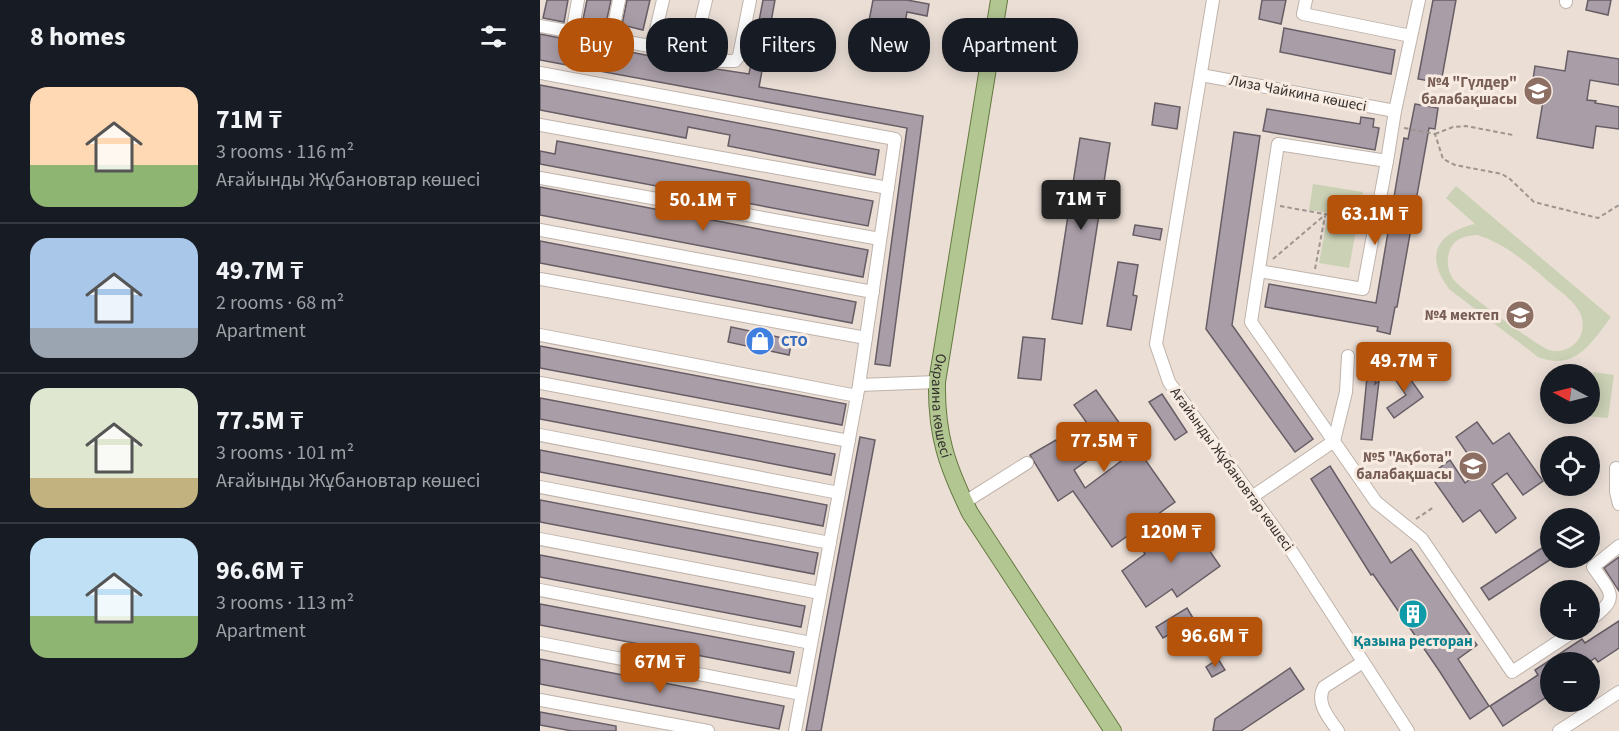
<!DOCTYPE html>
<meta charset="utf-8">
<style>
:root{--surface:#171b24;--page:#20242c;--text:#f1f3f6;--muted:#9ea1a6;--line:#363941;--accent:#b45309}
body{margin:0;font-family:"Source Sans 3",sans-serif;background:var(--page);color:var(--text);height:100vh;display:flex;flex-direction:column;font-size:22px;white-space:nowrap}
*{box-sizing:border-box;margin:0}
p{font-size:20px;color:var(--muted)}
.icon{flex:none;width:33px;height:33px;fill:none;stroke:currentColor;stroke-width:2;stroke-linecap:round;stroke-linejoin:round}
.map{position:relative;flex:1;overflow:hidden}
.sheet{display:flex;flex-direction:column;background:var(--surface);width:540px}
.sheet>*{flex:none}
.top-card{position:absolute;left:18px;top:18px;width:570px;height:54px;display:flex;gap:12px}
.needle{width:39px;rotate:277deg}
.tools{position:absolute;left:1000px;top:364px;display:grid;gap:12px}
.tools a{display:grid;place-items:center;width:60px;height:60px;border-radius:50%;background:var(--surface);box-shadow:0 3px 15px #0003;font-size:30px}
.price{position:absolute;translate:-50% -51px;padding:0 14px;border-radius:6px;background:var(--accent);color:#fff;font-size:20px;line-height:39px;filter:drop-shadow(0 2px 3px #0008)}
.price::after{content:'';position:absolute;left:50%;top:36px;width:18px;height:14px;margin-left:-9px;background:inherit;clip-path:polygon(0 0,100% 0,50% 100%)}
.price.current{background:#222;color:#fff}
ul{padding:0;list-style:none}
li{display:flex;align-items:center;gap:18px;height:150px;padding:0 30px}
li+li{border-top:2px solid var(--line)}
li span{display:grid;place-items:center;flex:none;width:168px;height:120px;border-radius:18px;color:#555}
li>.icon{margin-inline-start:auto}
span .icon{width:72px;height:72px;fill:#fffc;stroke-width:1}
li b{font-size:26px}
h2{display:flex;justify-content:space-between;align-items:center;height:72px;padding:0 30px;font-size:26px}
.chip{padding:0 21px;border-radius:24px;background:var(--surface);box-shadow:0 3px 15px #0003;font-size:21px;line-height:54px}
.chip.current{background:var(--accent);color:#fff}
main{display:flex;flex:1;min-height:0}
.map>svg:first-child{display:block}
</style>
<main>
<section class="sheet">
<h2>8 homes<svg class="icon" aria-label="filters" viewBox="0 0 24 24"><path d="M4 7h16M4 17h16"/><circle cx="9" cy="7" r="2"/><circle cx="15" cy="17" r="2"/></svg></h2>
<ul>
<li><span style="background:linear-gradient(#ffd9b3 65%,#8fb573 0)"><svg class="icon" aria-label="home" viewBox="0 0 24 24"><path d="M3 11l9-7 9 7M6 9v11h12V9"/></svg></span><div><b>71M ₸</b><p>3 rooms · 116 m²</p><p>Ағайынды Жұбановтар көшесі</p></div></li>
<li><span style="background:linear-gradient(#a9c7e8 75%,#9aa5b1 0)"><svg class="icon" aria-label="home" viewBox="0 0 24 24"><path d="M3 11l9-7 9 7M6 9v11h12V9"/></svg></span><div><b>49.7M ₸</b><p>2 rooms · 68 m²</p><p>Apartment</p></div></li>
<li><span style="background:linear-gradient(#dfe7d0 75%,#c2b280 0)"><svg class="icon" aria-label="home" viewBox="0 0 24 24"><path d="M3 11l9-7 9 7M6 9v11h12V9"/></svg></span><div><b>77.5M ₸</b><p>3 rooms · 101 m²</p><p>Ағайынды Жұбановтар көшесі</p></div></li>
<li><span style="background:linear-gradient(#bfe0f5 65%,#8fb573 0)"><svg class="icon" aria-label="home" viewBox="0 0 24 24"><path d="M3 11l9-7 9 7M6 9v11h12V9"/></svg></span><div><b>96.6M ₸</b><p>3 rooms · 113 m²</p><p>Apartment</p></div></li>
</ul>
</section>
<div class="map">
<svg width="1079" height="731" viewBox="0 0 1079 731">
<rect width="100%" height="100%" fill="#eaded5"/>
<g fill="#cbd1b5" fill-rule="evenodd">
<path d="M773,184L823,192L819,218L769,210Z"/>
<path d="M916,186L1071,317C1052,342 1035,372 998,357L909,289C884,255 897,233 935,224L906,198ZM937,235C966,243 993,268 1016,288C1024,294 1034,302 1039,311C1051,332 1033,356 1009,350C1000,348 919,288 913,279C909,273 907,265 908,258C910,241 921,236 937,235Z"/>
<path d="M787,220L817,225L809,268L779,263Z"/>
<path d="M1053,372L1074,375L1068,418L1047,416L1050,414Z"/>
</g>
<g fill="#a99ea8" stroke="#675d65" stroke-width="1.5" fill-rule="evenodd">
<path d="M7,0H28L24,22L3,18Z"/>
<path d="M47,0H71L65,28L42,24Z"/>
<path d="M87,0H110L103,30L82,25Z"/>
<path d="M223,0H235L219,87L383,116L350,366L335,364L367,128L0,60V34L176,69L209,74Z"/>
<path d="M333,0H367L389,4L387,16L367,12L359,55L346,53L344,67L321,63Z"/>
<path d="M722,0H746L741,24L719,19Z"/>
<path d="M893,0H916L901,83L878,79Z"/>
<path d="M1048,0H1071L1068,15L1046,10Z"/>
<path d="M744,28L855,50L851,74L740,52Z"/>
<path d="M1028,51L1079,59V85L1050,80L1047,100L1056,101L1055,103L1079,107V129L1056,126L1053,148L997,138L1004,95L991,93L995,66L1025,71Z"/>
<path d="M0,85L339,150L335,175L188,146L190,135L148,127L146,138L0,110Z"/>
<path d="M615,103L640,107L637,129L612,125Z"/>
<path d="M875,104L898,108L895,129L889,128L857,307H855L850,334L837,331L838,327L725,307L729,284L836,303L864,138L868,139Z"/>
<path d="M727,109L820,124L821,117L834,119L833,127L839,128L835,150L723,131Z"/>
<path d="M694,132L720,136L692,325L773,439L755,452L666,329Z"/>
<path d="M540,138L570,143L542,324L512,319Z"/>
<path d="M17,141L333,201L328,226L0,164V151L15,154Z"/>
<path d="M0,187L328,250L323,277L0,215Z"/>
<path d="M595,225L622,229L620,240L593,235Z"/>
<path d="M0,241L316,302L312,323L0,263Z"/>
<path d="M578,262L598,265L593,295L597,296L591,330L567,326Z"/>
<path d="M191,327L252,340L249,355L188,342Z"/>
<path d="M483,337L505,339L501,380L478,378Z"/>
<path d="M0,346L306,404L302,425L0,368Z"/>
<path d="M824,350L841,353L835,384L839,381L832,440L821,439L827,377L819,376Z"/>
<path d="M861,366L883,397L854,418L847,408L866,395L851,373Z"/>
<path d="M556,390L635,502L572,547L533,491L518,501L490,455L516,440L518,443L547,423L534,405ZM569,445L581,461L545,488L534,470Z"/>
<path d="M622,394L647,432L635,440L609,402Z"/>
<path d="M0,398L295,454L291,475L0,419Z"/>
<path d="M937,422L953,444L969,433L1003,481L983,495L967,473L952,484L976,518L956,533L940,510L923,522L890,475L910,460L925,483L940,472L916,437Z"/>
<path d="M320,437L335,440L281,731H266Z"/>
<path d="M0,450L287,505L283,526L0,472Z"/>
<path d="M790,466L851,563L871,549L937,645L918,659L949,706L930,719L900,672L833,574L831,575L771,479Z"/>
<path d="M0,500L278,553L274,574L0,522Z"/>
<path d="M647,518L680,566L637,597L632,589L606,607L582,571L605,554L602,549Z"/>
<path d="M1011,542V559L949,600L941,588Z"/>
<path d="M0,555L265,606L261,627L0,577Z"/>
<path d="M1079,557V591L1064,568Z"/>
<path d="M0,604L254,652L250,673L0,625Z"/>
<path d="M647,608L663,635L638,651L628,635L623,638L616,627Z"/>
<path d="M1079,621V648L1058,662L1055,658L1048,663H1011V694L963,726L950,706L998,675L995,670L1042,639L1045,643Z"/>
<path d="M0,659L244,706L239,729L0,684Z"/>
<path d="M678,659L685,670L672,677L666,667Z"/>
<path d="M750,668L764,689L701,731H673L675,719Z"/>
<path d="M0,712L76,726V731H32L0,725Z"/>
</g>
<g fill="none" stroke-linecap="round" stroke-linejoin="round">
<g stroke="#bfb3ab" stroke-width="14">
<g id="minor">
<path d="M673,0L616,344L629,382L752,552L868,731"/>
<path d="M766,0L763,14L871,36"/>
<path d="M1026,2V0"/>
<path d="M0,26L137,51L178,61H195L199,56L210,0"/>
<path d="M32,33L38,0"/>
<path d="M71,40L79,0"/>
<path d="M112,47L123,0"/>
<path d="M153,55L166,0"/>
<path d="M0,73L355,139L319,385L255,731"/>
<path d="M661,75L855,111"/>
<path d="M0,125L348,188"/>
<path d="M847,161L855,111L879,0"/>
<path d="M0,178L340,239"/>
<path d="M0,230L333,292"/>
<path d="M719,271L823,289L847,161L738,144L711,322L836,502L882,539L972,672L1036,630"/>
<path d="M0,279L326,338"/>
<path d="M0,335L317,396"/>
<path d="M0,383L309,441"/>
<path d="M319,385L397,382"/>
<path d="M0,435L299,493"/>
<path d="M1076,468V492L1079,504"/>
<path d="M0,487L290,543"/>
<path d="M712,497L794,441L806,392L808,356"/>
<path d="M425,502L487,463"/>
<path d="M0,539L280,593"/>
<path d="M0,590L271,643"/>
<path d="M1050,620C1079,598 1073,595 1053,567L1079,546"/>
<path d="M0,643L261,694"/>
<path d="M0,700L168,731"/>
<path d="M798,731C789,718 775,703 784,687L823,662"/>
<path d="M1019,731L1079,692"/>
</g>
</g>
<g stroke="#65793f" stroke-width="18">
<g id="major">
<path id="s1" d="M459,0L397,382C396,435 407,466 430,513L573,731"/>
</g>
</g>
<g stroke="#9e958e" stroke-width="2" stroke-dasharray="4.5 3" stroke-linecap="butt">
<path d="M864,128L895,134L903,159L915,165L962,174L970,179L994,202L1058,218L1079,205"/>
<path d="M895,134L913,127L926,126L973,135"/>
<path d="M740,206L823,221"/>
<path d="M733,259L786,214"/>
<path d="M775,269L785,216"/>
<path d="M876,519L894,507"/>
</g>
<use href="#minor" stroke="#fff" stroke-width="12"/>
<use href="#major" stroke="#b2c692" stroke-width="16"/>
</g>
<defs>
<g id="school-disc" transform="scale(1.5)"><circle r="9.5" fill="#8d6e63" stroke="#f7ebe2"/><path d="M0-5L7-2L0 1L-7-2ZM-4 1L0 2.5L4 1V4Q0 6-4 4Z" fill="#fff"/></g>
<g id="shop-disc" transform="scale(1.5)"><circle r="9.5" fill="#3f7fe0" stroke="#f7ebe2"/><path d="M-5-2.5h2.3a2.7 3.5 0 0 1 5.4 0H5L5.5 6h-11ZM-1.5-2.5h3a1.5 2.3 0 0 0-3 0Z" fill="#fff"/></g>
<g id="building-disc" transform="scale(1.5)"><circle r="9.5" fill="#0f9aa8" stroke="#f7ebe2"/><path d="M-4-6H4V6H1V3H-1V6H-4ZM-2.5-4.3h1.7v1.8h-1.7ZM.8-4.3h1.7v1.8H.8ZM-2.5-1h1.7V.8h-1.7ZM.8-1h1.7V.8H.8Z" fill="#fff"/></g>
</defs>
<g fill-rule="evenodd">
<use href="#school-disc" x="998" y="91"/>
<use href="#school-disc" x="980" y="315"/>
<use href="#shop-disc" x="220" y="341"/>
<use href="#school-disc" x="933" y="466"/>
<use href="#building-disc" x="873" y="614"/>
</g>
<g text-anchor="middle" stroke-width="6" stroke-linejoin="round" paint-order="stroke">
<g font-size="15" font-weight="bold" fill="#785e54" stroke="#f7ebe2" text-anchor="end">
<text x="977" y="87">№4 "Гүлдер"<tspan x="977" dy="17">балабақшасы</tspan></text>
<text x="959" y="320">№4 мектеп</text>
<text x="912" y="462">№5 "Ақбота"<tspan x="912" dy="17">балабақшасы</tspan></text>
</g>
<g font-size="15" fill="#35302d" stroke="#f7ebe2">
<text transform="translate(758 93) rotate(11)" y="5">Лиза Чайкина көшесі</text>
<text dy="5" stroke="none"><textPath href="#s1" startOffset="411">Окраина көшесі</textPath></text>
<text transform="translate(692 469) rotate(54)" y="5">Ағайынды Жұбановтар көшесі</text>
</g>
<g font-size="15" font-weight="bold" fill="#366cbe" stroke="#f7ebe2" text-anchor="start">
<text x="241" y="346">СТО</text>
</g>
<g font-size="15" font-weight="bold" fill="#0d838f" stroke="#f7ebe2">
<text x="873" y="646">Қазына ресторан</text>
</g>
</g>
</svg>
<div class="tools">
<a><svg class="needle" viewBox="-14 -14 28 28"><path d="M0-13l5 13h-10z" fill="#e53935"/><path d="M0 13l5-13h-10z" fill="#9ea1a6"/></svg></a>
<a><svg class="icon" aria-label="locate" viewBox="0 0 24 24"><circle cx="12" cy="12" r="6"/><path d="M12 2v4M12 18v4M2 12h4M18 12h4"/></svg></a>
<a><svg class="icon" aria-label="layers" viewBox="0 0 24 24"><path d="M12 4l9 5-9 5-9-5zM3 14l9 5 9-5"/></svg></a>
<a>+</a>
<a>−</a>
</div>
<b class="price current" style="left:541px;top:231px">71M ₸</b>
<b class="price" style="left:163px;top:232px">50.1M ₸</b>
<b class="price" style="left:835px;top:246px">63.1M ₸</b>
<b class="price" style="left:864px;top:393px">49.7M ₸</b>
<b class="price" style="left:564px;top:473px">77.5M ₸</b>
<b class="price" style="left:631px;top:564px">120M ₸</b>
<b class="price" style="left:675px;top:668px">96.6M ₸</b>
<b class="price" style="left:120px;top:694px">67M ₸</b>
<div class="top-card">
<a class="chip current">Buy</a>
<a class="chip">Rent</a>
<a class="chip">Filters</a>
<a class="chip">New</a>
<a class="chip">Apartment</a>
</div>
</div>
</main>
